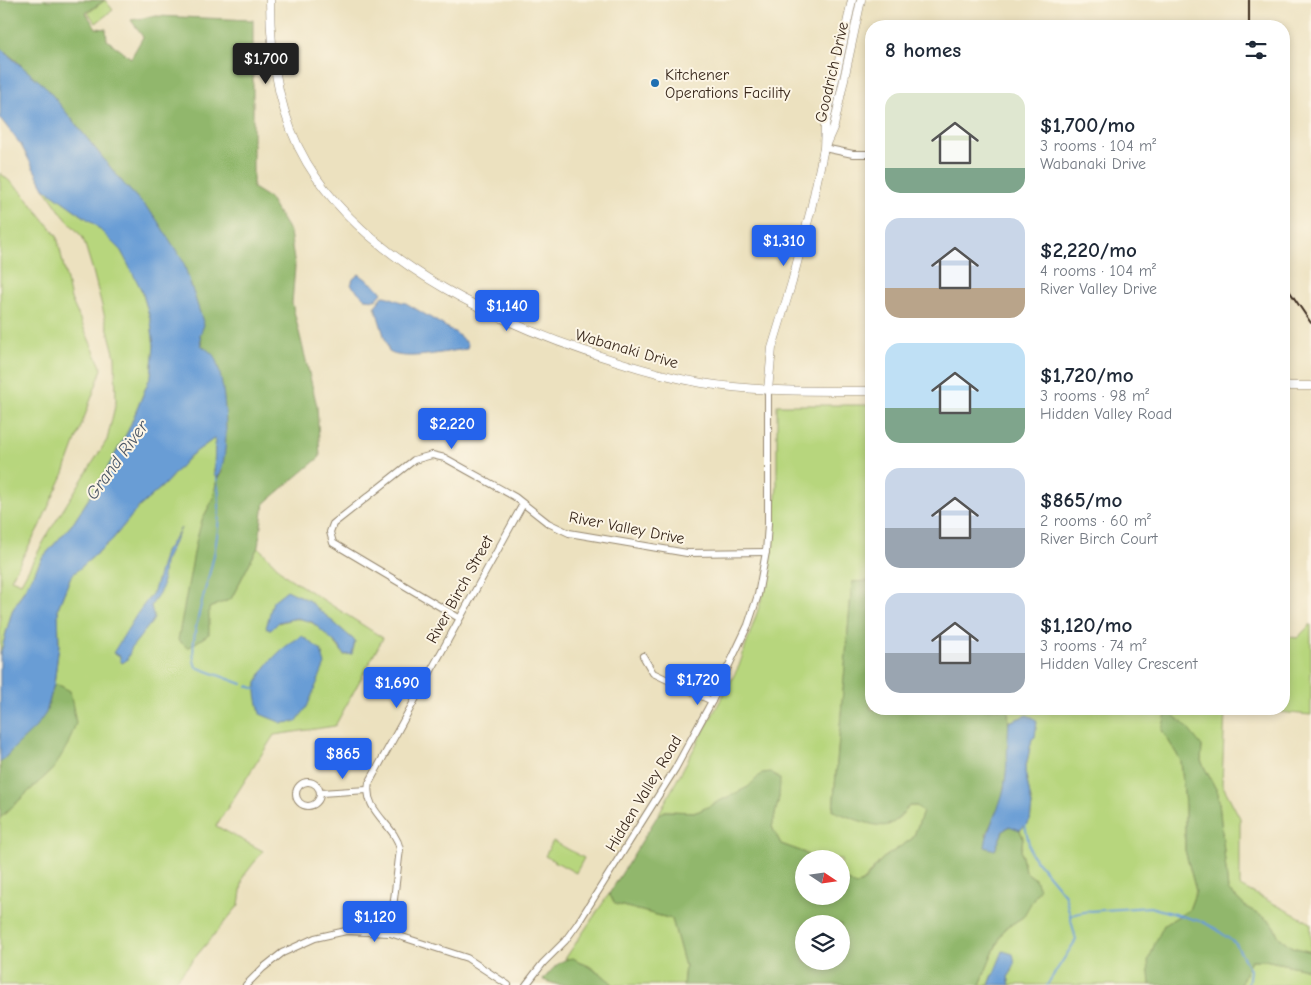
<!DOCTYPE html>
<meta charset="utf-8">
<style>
:root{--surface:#fff;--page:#f6f6f7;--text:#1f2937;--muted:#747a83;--accent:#2563eb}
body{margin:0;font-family:"Comic Neue",sans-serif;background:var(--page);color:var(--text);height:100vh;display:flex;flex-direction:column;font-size:19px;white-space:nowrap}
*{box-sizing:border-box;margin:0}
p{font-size:16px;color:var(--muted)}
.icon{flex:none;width:28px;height:28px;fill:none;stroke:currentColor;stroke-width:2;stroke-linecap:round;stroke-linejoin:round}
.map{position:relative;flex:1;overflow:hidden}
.sheet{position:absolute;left:865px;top:20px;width:425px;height:695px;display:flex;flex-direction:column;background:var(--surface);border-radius:20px;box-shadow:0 2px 8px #0003}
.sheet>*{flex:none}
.needle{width:32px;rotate:103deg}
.controls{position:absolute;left:795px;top:850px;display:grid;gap:10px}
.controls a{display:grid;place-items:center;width:55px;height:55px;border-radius:50%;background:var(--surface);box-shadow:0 2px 8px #0003;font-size:25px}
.price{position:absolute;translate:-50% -42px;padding:0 11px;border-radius:5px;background:var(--accent);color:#fff;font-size:16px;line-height:32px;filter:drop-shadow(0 1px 2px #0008)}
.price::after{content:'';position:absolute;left:50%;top:30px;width:15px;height:11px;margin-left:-8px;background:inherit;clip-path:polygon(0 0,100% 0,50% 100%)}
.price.on{background:#222;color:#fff}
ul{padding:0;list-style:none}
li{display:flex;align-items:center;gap:15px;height:125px;padding:0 20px}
li span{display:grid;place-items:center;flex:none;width:140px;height:100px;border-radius:15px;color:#555}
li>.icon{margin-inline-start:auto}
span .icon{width:60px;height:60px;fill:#fffc;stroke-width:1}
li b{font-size:21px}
h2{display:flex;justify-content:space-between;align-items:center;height:60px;padding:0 20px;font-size:21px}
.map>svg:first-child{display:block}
</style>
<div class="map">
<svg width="1311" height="985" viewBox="0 0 1311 985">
<rect width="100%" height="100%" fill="#fcf5e5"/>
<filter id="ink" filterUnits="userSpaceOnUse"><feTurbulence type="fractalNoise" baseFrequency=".02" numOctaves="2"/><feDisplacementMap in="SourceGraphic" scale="10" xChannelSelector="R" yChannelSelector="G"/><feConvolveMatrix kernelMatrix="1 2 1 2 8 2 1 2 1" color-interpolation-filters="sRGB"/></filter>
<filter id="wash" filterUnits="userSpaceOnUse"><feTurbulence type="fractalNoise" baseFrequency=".0096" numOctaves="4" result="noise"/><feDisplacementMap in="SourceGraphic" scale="20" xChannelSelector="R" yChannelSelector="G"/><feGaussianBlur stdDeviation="1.12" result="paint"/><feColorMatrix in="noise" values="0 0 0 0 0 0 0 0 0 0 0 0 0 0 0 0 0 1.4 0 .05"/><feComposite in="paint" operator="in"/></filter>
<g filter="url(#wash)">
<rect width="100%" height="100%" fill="#ece1bf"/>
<g fill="#b7d67d" stroke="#79804e" fill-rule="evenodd">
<path d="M105,0L113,10L96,23L88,13Z"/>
<path d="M0,173L21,191L57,236L71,299L102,369L64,473L40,525L11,579L21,583L49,532L107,440L116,402L115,357L93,271L83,238L62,214L44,188L93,223L121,251L132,270L142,291L151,322L154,346L151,375L128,431L103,476L74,522L43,557L12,611L0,655Z"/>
<path d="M777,405H871V581L852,582L833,811L897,820L909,806H917L923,812L913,838L882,859L864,880L856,886L841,876V859H814L803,852L781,844L772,827L779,797L762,773L749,787L697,812L665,811L658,815L739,666L765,589L777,487Z"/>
<path d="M215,438L214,474L217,479L213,499L202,520L209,608L231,599L258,547L286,576L383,638L335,726L274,735L216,826L263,851L243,877L239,905L172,985H0V818L54,768L70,691L54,684L59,645L58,608L71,576L112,540L138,508L165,484L190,456ZM308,600L355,641L352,654L344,655C335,641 317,620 299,619C293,618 285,621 279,623Z"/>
<path d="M1311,624V715L1246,709H1284V636L1297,638Z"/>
<path d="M1008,709H1225L1222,784L1240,818V886L1311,923V952L1292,947L1279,937L1272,923L1245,906L1228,890L1218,793L1201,761L1202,746L1162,730L1181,761L1185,805V850L1196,891L1189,910L1164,925L1150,985H1010L1008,977L1013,970L993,974L989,985H980L992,955L1004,929L1023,917L1035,879L1025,871L1021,851L1023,838L1020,830L1030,821L1032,805L1025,771L1032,739L1027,715L1009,722Z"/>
<path d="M553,841L584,858L576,873L545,856Z"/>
<path d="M609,894L616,904L672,919L685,966L683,985H614C601,974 583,958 565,959Z"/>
<path d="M1251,960H1265L1311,970V985H1240Z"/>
</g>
<g fill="#91b76c" stroke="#667045" fill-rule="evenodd">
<path d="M0,0H105L86,13L96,28L106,29L107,40L131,58L143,37L131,20L156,16L253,20V188L269,198L290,232L295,267L292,303L317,406L320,457L264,504L258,547L231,599L209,608V634L188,648L178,640L196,542L202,520L213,499L217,479L222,472L200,335L155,217L123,183L70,117L18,62L0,48Z"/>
<path d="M871,581V709H1008C1010,736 1008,776 1001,802C997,813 991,824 986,834L995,850L1003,831L1010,826L1020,830L1023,838L1021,851L1025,871L1035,879L1039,889L1023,917L1004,929L992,955L980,985H683L685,966L672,919L615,904L609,894L658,815L665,811L697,812L748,787L762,773L771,772L780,779L779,797L772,827L781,844L803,852L814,859H804V896H841V876L856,886L865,880L882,859L913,838L923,812L917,806H909C902,814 897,822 888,825C876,829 845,815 833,811L852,582ZM804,924H841V961H804Z"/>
<path d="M54,684L61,686L70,691L76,723L68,744L54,768L0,818V763L46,713Z"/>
<path d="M1167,710L1185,725L1202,746L1201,761L1218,793L1228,890L1245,906L1272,923L1279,937L1292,947L1311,952V970L1265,960H1251L1240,985H1150L1148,962L1155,943L1164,925L1189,910L1196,891L1185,850V805L1181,761L1162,730Z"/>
<path d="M573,958L600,973L614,985H558L543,980C552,970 559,959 573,958Z"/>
</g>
<g fill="#699dd5" stroke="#52647a">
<path d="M0,48L45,86L123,183L155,217L183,261L204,325L200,335L201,345C206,349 213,353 215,358C226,383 232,457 217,479L214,475L215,438L190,456L165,484L138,508L112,540L71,576L58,608L59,645L54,684L46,713L36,727L14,748L0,763V655L12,611L43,557L74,522L103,476L128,431L151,375L154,346L151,322L142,291L121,251L93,223L44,188L21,145L0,118Z"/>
<path d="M359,274L378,288L382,293L376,300L365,299L351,285L353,279Z"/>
<path d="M383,296C391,296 397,302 406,303L456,333L468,344L467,349C447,351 406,362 389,352L375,306Z"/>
<path d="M181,528L164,563L162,588L151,606L154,618L152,622L132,647L127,660L122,663L120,660V656L113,653L137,614L154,591L165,552Z"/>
<path d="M287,590L308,600L355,641L352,654L344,655L339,646L312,622L297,618L279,622L271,630L266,628L273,601Z"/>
<path d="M302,636L321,650L325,664L307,707L296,722L282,723L260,714C259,706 255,695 256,687C260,667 284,645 302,636Z"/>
<path d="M1027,715L1034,718L1037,722L1035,737L1032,739L1025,771L1032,805L1030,821L1020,830L1009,826L1003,831L995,850L985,847C987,826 1000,809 1004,788C1008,767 1007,744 1009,722Z"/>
<path d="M1003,951L1013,954C1016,963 1014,969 1008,977L1010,985H989Z"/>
</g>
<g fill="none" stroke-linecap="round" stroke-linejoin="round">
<g stroke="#699dd5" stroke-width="2">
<path d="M217,479C221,503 219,526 215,549C211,578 185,642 196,667L242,684"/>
<path d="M248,686L256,689"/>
<path d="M1025,825L1031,854L1065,895L1076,940L1047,985"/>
<path d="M1070,915L1089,911L1150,907L1203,922L1216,929L1236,944L1250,970L1248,985"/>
</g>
</g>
</g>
<g filter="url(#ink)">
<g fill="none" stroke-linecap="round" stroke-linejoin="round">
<g stroke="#94866e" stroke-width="8">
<g id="minor">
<path d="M824,148L853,154H871"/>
<path d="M459,618L333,543L330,532L333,524L414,460L432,455L445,458L515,497L548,523L569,533L687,553L766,552"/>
<path d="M643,656L653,673L712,701"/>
<circle cx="308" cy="794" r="12"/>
<path d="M321,793L367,790"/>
<path d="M390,933L400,849C395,824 363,812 369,783L523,504"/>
<path d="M246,985L263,968L282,953L315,938L346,931L390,933L467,958L508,985"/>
<path d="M526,985L543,963L565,941L578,923L675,769L712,701L748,625L758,595L766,552L768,524V390"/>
</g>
</g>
<g stroke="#94866e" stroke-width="9">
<g id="tertiary">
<path d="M270,0C270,56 278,114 307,163C368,265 507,328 616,361C644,370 673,378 702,383C758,392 815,391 871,391"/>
<path d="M826,144L834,126L861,0"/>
<path d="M1284,386H1311"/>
<path d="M768,390L772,348L792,282L811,209L824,148L825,126L852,0"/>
</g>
</g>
<use href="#minor" stroke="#fff" stroke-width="6"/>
<use href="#tertiary" stroke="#fff" stroke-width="8"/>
<g stroke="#3b2a1e" stroke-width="2">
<path d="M1249,26V0"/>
<path d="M1284,283L1311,323"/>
</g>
</g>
</g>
<circle fill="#1f6fb2" stroke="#fcf5e5" stroke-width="2" cx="655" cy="83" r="5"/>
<g text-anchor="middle" stroke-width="4" stroke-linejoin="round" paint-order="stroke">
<g font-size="16" fill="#3b2a1e" stroke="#fcf5e5">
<text transform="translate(831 72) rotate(-77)" y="6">Goodrich Drive</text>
<text transform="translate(627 348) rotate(16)" y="6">Wabanaki Drive</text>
<text transform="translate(627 527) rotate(11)" y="6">River Valley Drive</text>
<text transform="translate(459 589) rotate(-61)" y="6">River Birch Street</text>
<text transform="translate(643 793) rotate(-59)" y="6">Hidden Valley Road</text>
</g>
<g font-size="16" fill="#3b2a1e" stroke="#fcf5e5" text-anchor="start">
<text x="665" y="80">Kitchener<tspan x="665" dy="18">Operations Facility</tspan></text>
</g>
<g font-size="18" font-style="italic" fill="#4d5867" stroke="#fcf5e5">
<text transform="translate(117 460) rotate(-54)" y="6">Grand River</text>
</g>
</g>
</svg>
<div class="controls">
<a><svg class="needle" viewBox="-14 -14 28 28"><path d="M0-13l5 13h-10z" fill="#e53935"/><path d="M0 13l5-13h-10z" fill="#747a83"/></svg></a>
<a><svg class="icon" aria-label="layers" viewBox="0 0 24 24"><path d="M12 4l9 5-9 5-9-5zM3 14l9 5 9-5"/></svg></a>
</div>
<b class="price on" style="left:266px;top:85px">$1,700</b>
<b class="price" style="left:784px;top:267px">$1,310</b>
<b class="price" style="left:507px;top:332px">$1,140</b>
<b class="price" style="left:452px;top:450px">$2,220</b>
<b class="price" style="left:698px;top:706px">$1,720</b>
<b class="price" style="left:397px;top:709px">$1,690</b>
<b class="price" style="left:343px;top:780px">$865</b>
<b class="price" style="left:375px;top:943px">$1,120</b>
<section class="sheet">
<h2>8 homes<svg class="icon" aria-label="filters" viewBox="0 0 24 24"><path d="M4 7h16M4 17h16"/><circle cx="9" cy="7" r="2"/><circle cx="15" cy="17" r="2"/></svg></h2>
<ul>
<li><span style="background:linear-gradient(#dfe7d0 75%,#7fa58c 0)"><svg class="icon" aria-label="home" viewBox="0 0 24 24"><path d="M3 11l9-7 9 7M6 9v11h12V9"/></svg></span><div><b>$1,700/mo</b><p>3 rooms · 104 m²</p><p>Wabanaki Drive</p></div></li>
<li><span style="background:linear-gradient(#c9d6e8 70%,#b9a48a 0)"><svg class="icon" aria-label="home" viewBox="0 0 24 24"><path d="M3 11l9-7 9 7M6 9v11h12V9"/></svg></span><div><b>$2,220/mo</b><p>4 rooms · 104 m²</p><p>River Valley Drive</p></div></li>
<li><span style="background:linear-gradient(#bfe0f5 65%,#7fa58c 0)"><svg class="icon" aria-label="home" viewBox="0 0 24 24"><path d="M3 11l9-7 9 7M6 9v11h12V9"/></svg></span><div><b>$1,720/mo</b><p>3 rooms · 98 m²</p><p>Hidden Valley Road</p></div></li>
<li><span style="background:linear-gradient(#c9d6e8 60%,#9aa5b1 0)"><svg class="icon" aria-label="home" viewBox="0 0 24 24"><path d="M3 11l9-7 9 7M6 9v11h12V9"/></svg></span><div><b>$865/mo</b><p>2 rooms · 60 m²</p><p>River Birch Court</p></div></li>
<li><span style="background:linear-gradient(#c9d6e8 60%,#9aa5b1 0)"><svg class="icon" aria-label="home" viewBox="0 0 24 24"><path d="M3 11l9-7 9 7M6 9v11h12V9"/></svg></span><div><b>$1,120/mo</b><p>3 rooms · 74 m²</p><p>Hidden Valley Crescent</p></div></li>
</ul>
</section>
</div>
